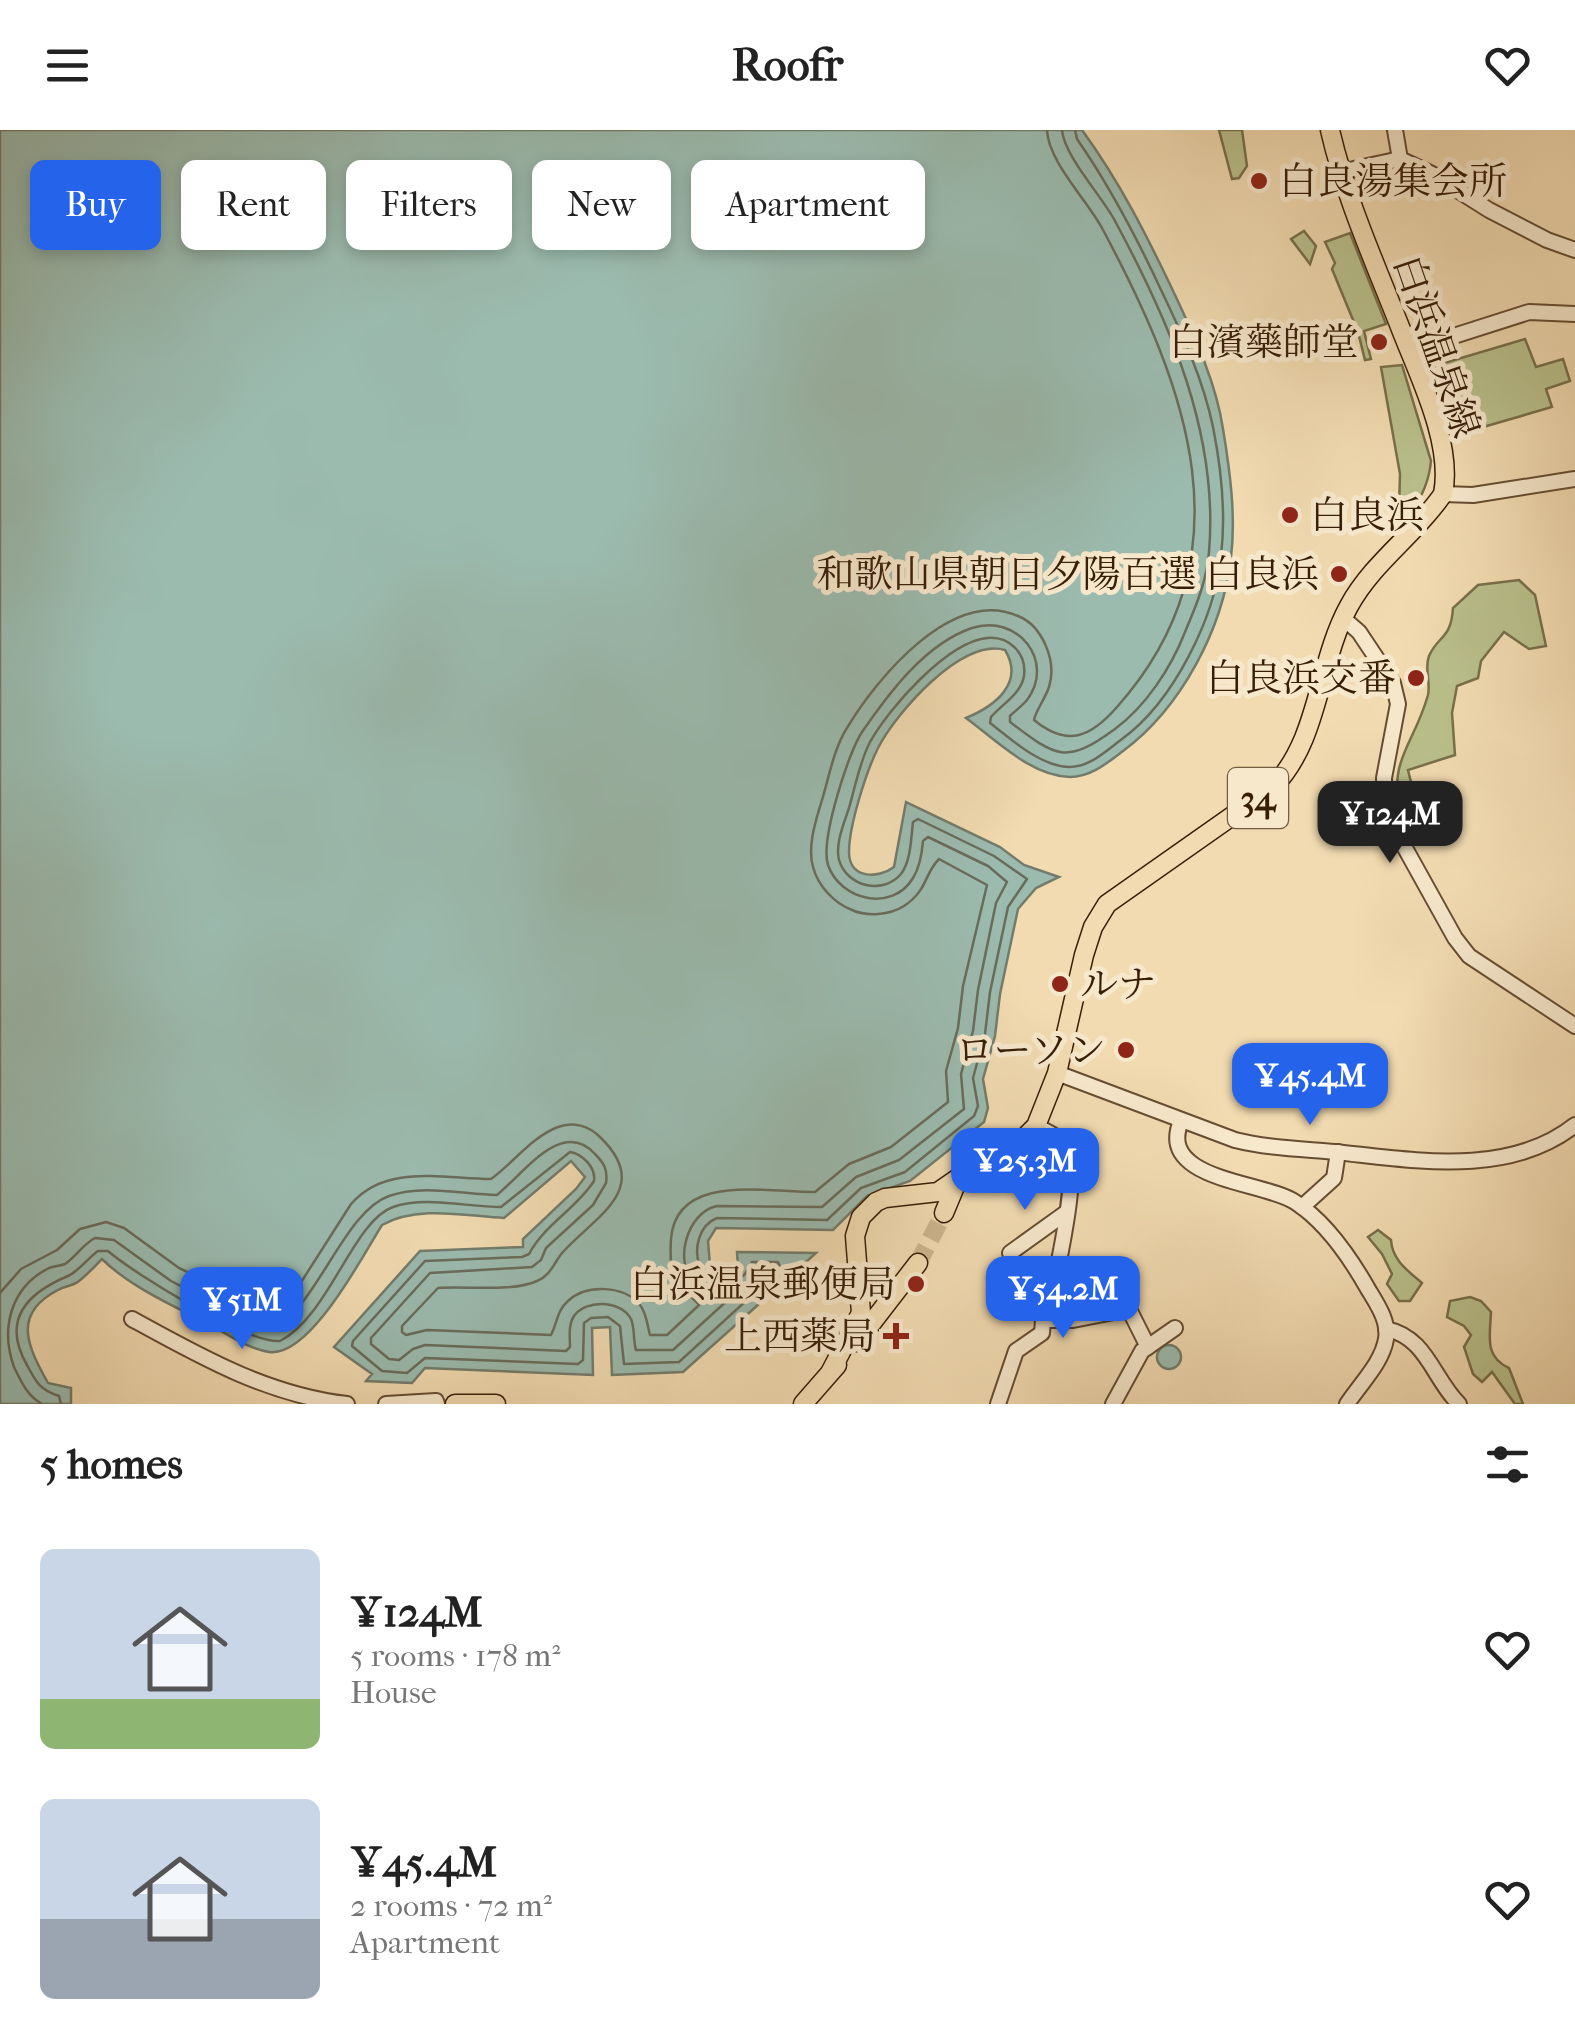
<!DOCTYPE html>
<meta charset="utf-8">
<style>
:root{--surface:#fff;--page:#f6f6f6;--text:#222;--muted:#767676;--accent:#2563eb}
body{margin:0;font-family:"IM FELL French Canon","Noto Serif JP",serif;background:var(--page);color:var(--text);height:100vh;display:flex;flex-direction:column;font-size:38px;white-space:nowrap}
*{box-sizing:border-box;margin:0}
p{font-size:32px;color:var(--muted)}
.icon{flex:none;width:55px;height:55px;fill:none;stroke:currentColor;stroke-width:2;stroke-linecap:round;stroke-linejoin:round}
.map{position:relative;height:1274px;overflow:hidden}
.drawer{display:flex;flex-direction:column;background:var(--surface);flex:1}
.drawer>*{flex:none}
.banner{position:absolute;left:30px;top:30px;width:1000px;height:90px;display:flex;gap:20px}
.price{position:absolute;translate:-50% -85px;padding:0 22px;border-radius:20px;background:var(--accent);color:#fff;font-size:32px;line-height:65px;filter:drop-shadow(0 2px 5px #0008)}
.price::after{content:'';position:absolute;left:50%;top:60px;width:30px;height:22px;margin-left:-15px;background:inherit;clip-path:polygon(0 0,100% 0,50% 100%)}
.price.current{background:#222;color:#fff}
ul{padding:0;list-style:none}
li{display:flex;align-items:center;gap:30px;height:250px;padding:0 40px}
li span{display:grid;place-items:center;flex:none;width:280px;height:200px;border-radius:15px;color:#555}
li>.icon{margin-inline-start:auto}
span .icon{width:120px;height:120px;fill:#fffc;stroke-width:1}
li b{font-size:42px}
h2{display:flex;justify-content:space-between;align-items:center;height:120px;padding:0 40px;font-size:42px}
.pill{padding:0 35px;border-radius:15px;background:var(--surface);box-shadow:0 5px 15px #0003;font-size:35px;line-height:90px}
.pill.current{background:var(--accent);color:#fff}
header{display:flex;justify-content:space-between;align-items:center;height:130px;padding:0 40px;background:var(--surface);font-size:45px;font-weight:700}
.map>svg:first-child{display:block}
</style>
<header><svg class="icon" aria-label="menu" viewBox="0 0 24 24"><path d="M4 6h16M4 12h16M4 18h16"/></svg>Roofr<svg class="icon" aria-label="heart" viewBox="0 0 24 24"><path d="M12 20l-8-8c-3-5 5-10 8-4 3-6 11-1 8 4z"/></svg></header>
<div class="map">
<svg width="1575" height="1274" viewBox="0 0 1575 1274">
<rect width="100%" height="100%" fill="#f2dbb1"/>
<filter id="stains"><feTurbulence type="fractalNoise" baseFrequency=".002" numOctaves="4"/><feColorMatrix values="0 0 0 0 .2 0 0 0 0 .09 0 0 0 0 .02 0 0 0 .5 -.17"/></filter>
<radialGradient id="worn" r=".72"><stop offset=".6" stop-color="#630" stop-opacity="0"/><stop offset="1" stop-color="#630" stop-opacity=".3"/></radialGradient>
<g fill="#b9c08c" stroke="#786f4a" stroke-width="2.5">
<path d="M1219,0H1242L1247,36L1239,48L1232,49Z"/>
<path d="M1304,101L1316,116L1310,134L1291,109Z"/>
<path d="M1350,103L1386,194L1364,201L1371,229L1365,230L1358,202L1332,139L1335,133L1325,112Z"/>
<path d="M1525,209L1536,237L1563,229L1570,251L1546,259L1552,277L1480,298L1476,284L1451,290L1434,236Z"/>
<path d="M1402,235L1431,331C1429,352 1422,368 1409,384L1399,378L1400,344L1381,237Z"/>
<path d="M1519,450L1535,465L1546,516L1529,519L1504,502L1481,531L1478,548L1457,556L1452,583L1455,625L1408,640L1418,681L1403,693C1385,629 1413,619 1428,565C1431,552 1424,539 1429,526C1438,505 1451,510 1453,478L1478,455Z"/>
<path d="M1378,1100L1391,1110C1392,1130 1408,1141 1422,1153L1410,1171H1399L1387,1154L1392,1144L1382,1124L1368,1107Z"/>
<path d="M1470,1167L1481,1171L1491,1182C1490,1206 1484,1227 1509,1238L1523,1274H1515L1492,1242L1482,1252L1473,1244L1464,1217L1471,1205L1464,1196L1447,1187L1450,1171Z"/>
</g>
<g fill="#9bbbaf" stroke="#737c6c" stroke-width="2.5">
<path d="M0,0H1082C1120,52 1147,106 1175,165C1195,208 1216,252 1223,299C1230,341 1236,386 1231,427C1223,499 1181,578 1123,621C1107,633 1091,647 1070,647C1031,646 996,610 966,588C995,576 1025,553 1005,520C962,507 896,583 878,618C866,642 849,696 849,722C849,749 878,749 894,737L906,672L1000,717L1024,735L1059,747L1036,758L1018,779L1000,864L995,906L983,949L988,978L984,992L910,1051L867,1066L833,1100L716,1098L708,1111L710,1135L727,1140L738,1137L737,1122L816,1123L683,1242L612,1245L610,1197L592,1198L593,1245L425,1238L412,1253L366,1251L372,1244L334,1217L420,1121L523,1117V1109L576,1059L585,1047L571,1031L504,1088C465,1086 418,1075 382,1095C363,1125 310,1228 269,1222C244,1218 222,1200 199,1189C167,1173 127,1154 102,1129C95,1136 88,1144 79,1151C73,1156 65,1156 58,1160C11,1184 28,1217 48,1253L71,1258V1274H0Z"/>
<circle cx="1169" cy="1227" r="12"/>
</g>
<g fill="none" stroke-linecap="round" stroke-linejoin="round">
<g stroke="#6a6c5b" stroke-width="2.5">
<path d="M0,1163L21,1139L57,1120L80,1099L106,1092L124,1098L179,1138L272,1183L298,1157L351,1074C386,1033 445,1049 491,1049C512,1034 533,1006 558,997C573,991 589,996 600,1007C654,1059 595,1086 562,1123C554,1133 551,1145 537,1151C514,1162 465,1156 438,1158L402,1196V1202L406,1205L427,1200L551,1205C557,1194 557,1180 568,1171C586,1154 624,1155 640,1175C647,1184 647,1195 650,1205H667L699,1175C694,1168 684,1163 678,1154C670,1142 670,1123 671,1109C676,1041 770,1063 815,1062L849,1034L891,1017L948,972L946,941L958,898L963,856L987,755L939,729C924,744 928,760 904,776C890,785 867,787 852,780C834,773 818,756 813,737C807,716 816,690 822,670C829,647 834,618 847,598C877,548 952,457 1018,486C1043,496 1057,532 1049,557C1045,569 1036,580 1034,590C1067,617 1090,608 1117,577C1252,425 1187,257 1102,98C1087,70 1048,31 1047,0"/>
<path d="M42,1274C27,1266 21,1251 14,1237C0,1198 11,1157 49,1138C54,1136 60,1136 65,1134C76,1127 83,1114 95,1108L114,1110L171,1151L245,1189L276,1199C320,1168 346,1081 389,1066C422,1054 462,1064 497,1065C525,1042 562,988 595,1024C604,1033 608,1040 606,1053L593,1075L546,1118L541,1130L532,1137L430,1143L371,1208V1214L389,1229L399,1230L413,1219L425,1215L566,1221L570,1217C570,1207 568,1195 574,1186C586,1169 621,1170 631,1189C635,1198 633,1211 636,1220H673L730,1168L727,1163C717,1161 704,1159 696,1153C672,1134 687,1082 717,1076L822,1077L856,1047L899,1030L964,979L961,944L973,901L978,860L996,773L1007,752L988,736L928,707L923,711C922,723 920,737 913,748C892,783 840,770 828,735C820,711 848,623 862,602C889,563 925,514 972,498C1017,483 1056,531 1027,570C1022,576 1015,581 1010,586V592C1056,627 1066,635 1115,599C1146,576 1171,538 1185,502C1196,476 1207,450 1209,422C1219,304 1170,193 1115,91C1102,66 1064,26 1062,0"/>
<path d="M61,1274L59,1266C40,1260 36,1252 27,1235C1,1190 27,1163 68,1146C79,1141 88,1128 98,1121H108C133,1143 248,1214 280,1211C329,1186 353,1091 393,1077C425,1066 467,1077 501,1077L570,1022C583,1024 596,1038 594,1051C576,1079 544,1095 529,1124L522,1127L425,1131L353,1211L352,1216L382,1241L407,1243L425,1228L578,1234L583,1230L584,1193L591,1188L608,1187L620,1196L624,1234L679,1232L781,1139L778,1132H752C749,1136 747,1142 744,1145C734,1154 705,1150 700,1137C693,1119 699,1095 717,1088L827,1090L861,1058L905,1042L974,986L978,976L973,948L985,904L990,862L1008,777L1027,749L994,726L918,689L913,692C911,708 911,731 901,744C883,765 847,757 839,730C835,714 844,693 849,678C855,657 860,631 870,612C889,578 947,512 987,508C1009,506 1027,523 1024,546C1021,564 1002,574 991,587L990,593C1012,610 1040,636 1069,637C1090,637 1106,621 1122,609C1173,572 1215,488 1221,426C1226,384 1221,337 1213,297C1203,249 1183,206 1162,162C1137,108 1111,58 1077,9L1075,0"/>
</g>
<path stroke="#cdb58f" stroke-width="18" stroke-dasharray="18 9" stroke-linecap="butt" d="M918,1133L944,1083"/>
<g stroke="#664d32" stroke-width="18">
<g id="minor">
<path d="M1395,0L1400,29"/>
<path d="M1340,42L1400,29L1432,44L1489,80L1547,110L1575,120"/>
<path d="M1410,220L1529,182L1575,184"/>
<path d="M1443,364L1473,365L1575,349"/>
<path d="M1343,488L1359,502L1393,553L1398,574L1384,648L1385,682L1455,808L1469,826L1575,896"/>
<path d="M1057,943L1235,1010C1267,1018 1302,1019 1335,1022C1413,1030 1508,1048 1575,995"/>
<path d="M1181,991C1156,1051 1263,1051 1295,1072C1326,1092 1351,1129 1368,1159C1377,1174 1389,1191 1386,1209C1382,1233 1360,1254 1347,1274"/>
<path d="M1036,996C1048,1002 1063,1008 1068,1021C1077,1044 1063,1110 1058,1136"/>
<path d="M1302,1077L1334,1048L1338,1022"/>
<path d="M1010,1123L1067,1082"/>
<path d="M132,1189C201,1227 268,1265 347,1274"/>
<path d="M1386,1199C1427,1207 1433,1249 1459,1274"/>
<path d="M386,1274L436,1271L437,1274"/>
<path d="M998,1274L1016,1221L1042,1203L1043,1190H1073L1129,1179L1148,1217"/>
<path d="M1113,1274L1142,1221L1175,1198"/>
</g>
</g>
<g stroke="#381e07" stroke-width="21">
<g id="major">
<path d="M944,1083L959,1047"/>
<path d="M857,1212L918,1133"/>
<path d="M831,1241L861,1183L855,1106L861,1087L876,1072L885,1068L938,1062L980,1033L1015,1017L1036,996L1057,943L1084,825L1093,797L1107,774L1272,658C1320,610 1317,534 1349,476C1373,432 1416,404 1443,364C1453,314 1420,248 1402,202C1376,135 1346,70 1330,0"/>
<path d="M455,1274H496"/>
<path d="M803,1274L837,1235"/>
</g>
</g>
<use href="#minor" stroke="#f7e8cc" stroke-width="14"/>
<use href="#major" stroke="#f2dbb1" stroke-width="18"/>
</g>
<g fill="#8f2418" stroke="#f7e8cc" stroke-width="4">
<circle cx="1259" cy="51" r="10"/>
<circle cx="1379" cy="212" r="10"/>
<circle cx="1290" cy="385" r="10"/>
<circle cx="1339" cy="444" r="10"/>
<circle cx="1416" cy="548" r="10"/>
<circle cx="1060" cy="854" r="10"/>
<circle cx="1126" cy="920" r="10"/>
<circle cx="916" cy="1154" r="10"/>
<path d="M891 1191h10v10h10v10h-10v10h-10v-10h-10v-10h10z"/>
</g>
<g text-anchor="middle" stroke-width="10" stroke-linejoin="round" paint-order="stroke">
<rect fill="#f7e8cc" stroke="#715b42" stroke-width="2.5" x="1228" y="638" width="60" height="60" rx="8"/>
<g font-size="35" font-weight="bold" fill="#381e07">
<text x="1258" y="680">34</text>
</g>
<g font-size="38" fill="#381e07" stroke="#f7e8cc" text-anchor="end">
<text x="1279" y="64" text-anchor="start">白良湯集会所</text>
<text x="1359" y="225">白濱藥師堂</text>
<text x="1310" y="398" text-anchor="start">白良浜</text>
<text x="1319" y="457">和歌山県朝日夕陽百選 白良浜</text>
<text x="1396" y="561">白良浜交番</text>
<text x="1080" y="867" text-anchor="start">ルナ</text>
<text x="1106" y="933">ローソン</text>
<text x="896" y="1167">白浜温泉郵便局</text>
<text x="876" y="1219">上西薬局</text>
</g>
<g font-size="38" fill="#381e07" stroke="#f7e8cc">
<text transform="translate(1437 216) rotate(71)" y="13">白浜温泉線</text>
</g>
</g>
<rect width="100%" height="100%" filter="url(#stains)"/>
<rect width="100%" height="100%" fill="url(#worn)"/>
</svg>
<b class="price current" style="left:1390px;top:736px">¥124M</b>
<b class="price" style="left:1310px;top:998px">¥45.4M</b>
<b class="price" style="left:1025px;top:1083px">¥25.3M</b>
<b class="price" style="left:1063px;top:1211px">¥54.2M</b>
<b class="price" style="left:242px;top:1222px">¥51M</b>
<div class="banner">
<a class="pill current">Buy</a>
<a class="pill">Rent</a>
<a class="pill">Filters</a>
<a class="pill">New</a>
<a class="pill">Apartment</a>
</div>
</div>
<section class="drawer">
<h2>5 homes<svg class="icon" aria-label="filters" viewBox="0 0 24 24"><path d="M4 7h16M4 17h16"/><circle cx="9" cy="7" r="2"/><circle cx="15" cy="17" r="2"/></svg></h2>
<ul>
<li><span style="background:linear-gradient(#c9d6e8 75%,#8fb573 0)"><svg class="icon" aria-label="home" viewBox="0 0 24 24"><path d="M3 11l9-7 9 7M6 9v11h12V9"/></svg></span><div><b>¥124M</b><p>5 rooms · 178 m²</p><p>House</p></div><svg class="icon" aria-label="heart" viewBox="0 0 24 24"><path d="M12 20l-8-8c-3-5 5-10 8-4 3-6 11-1 8 4z"/></svg></li>
<li><span style="background:linear-gradient(#c9d6e8 60%,#9aa5b1 0)"><svg class="icon" aria-label="home" viewBox="0 0 24 24"><path d="M3 11l9-7 9 7M6 9v11h12V9"/></svg></span><div><b>¥45.4M</b><p>2 rooms · 72 m²</p><p>Apartment</p></div><svg class="icon" aria-label="heart" viewBox="0 0 24 24"><path d="M12 20l-8-8c-3-5 5-10 8-4 3-6 11-1 8 4z"/></svg></li>
</ul>
</section>
